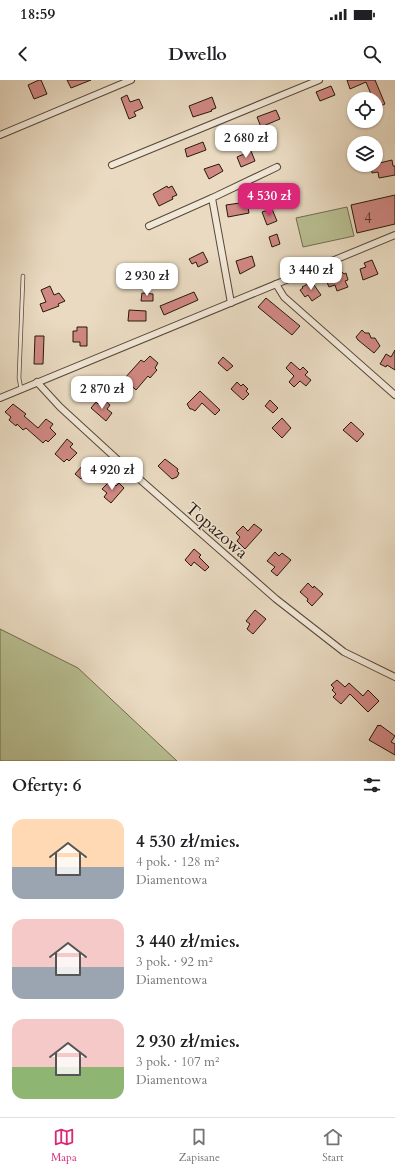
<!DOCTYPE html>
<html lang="pl">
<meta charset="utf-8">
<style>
:root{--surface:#fff;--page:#f6f6f6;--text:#202124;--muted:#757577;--line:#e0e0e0;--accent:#db2777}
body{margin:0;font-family:Cardo,serif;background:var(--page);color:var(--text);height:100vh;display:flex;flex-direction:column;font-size:15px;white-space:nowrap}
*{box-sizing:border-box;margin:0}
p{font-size:13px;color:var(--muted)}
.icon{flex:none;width:22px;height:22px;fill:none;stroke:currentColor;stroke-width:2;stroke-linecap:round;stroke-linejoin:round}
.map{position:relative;height:681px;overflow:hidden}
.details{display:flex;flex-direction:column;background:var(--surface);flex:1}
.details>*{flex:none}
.buttons{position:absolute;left:347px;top:12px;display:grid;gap:8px}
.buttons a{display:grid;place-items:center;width:36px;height:36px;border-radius:50%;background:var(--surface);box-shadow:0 1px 3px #0004;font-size:20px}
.price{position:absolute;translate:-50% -34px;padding:0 9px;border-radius:8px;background:#fff;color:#222;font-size:13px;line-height:26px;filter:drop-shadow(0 1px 2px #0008)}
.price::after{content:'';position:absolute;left:50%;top:24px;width:12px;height:9px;margin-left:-6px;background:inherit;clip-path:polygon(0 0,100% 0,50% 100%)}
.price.on{background:var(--accent);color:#fff}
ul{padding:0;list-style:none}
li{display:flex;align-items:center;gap:12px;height:100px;padding:0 12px}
li span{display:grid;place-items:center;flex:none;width:112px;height:80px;border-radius:12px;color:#555}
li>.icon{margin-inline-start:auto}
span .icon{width:48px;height:48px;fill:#fffc;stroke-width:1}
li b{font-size:17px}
h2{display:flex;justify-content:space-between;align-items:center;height:48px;padding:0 12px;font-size:17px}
.status{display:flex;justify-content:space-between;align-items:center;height:28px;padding:0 20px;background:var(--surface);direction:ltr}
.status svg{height:11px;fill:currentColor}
header{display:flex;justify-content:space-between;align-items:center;height:52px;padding:0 12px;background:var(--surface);font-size:18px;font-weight:700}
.dock{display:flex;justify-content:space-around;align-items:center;height:56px;border-top:1px solid var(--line);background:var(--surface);font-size:11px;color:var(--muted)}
.dock a{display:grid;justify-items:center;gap:2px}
.dock .on{color:var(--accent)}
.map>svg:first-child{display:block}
</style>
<div class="status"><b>18:59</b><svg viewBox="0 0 49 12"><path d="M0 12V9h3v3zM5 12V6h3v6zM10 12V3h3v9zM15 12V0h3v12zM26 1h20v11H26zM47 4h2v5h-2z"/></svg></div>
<header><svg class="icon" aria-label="back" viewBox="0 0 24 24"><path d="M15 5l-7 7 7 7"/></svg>Dwello<svg class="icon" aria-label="search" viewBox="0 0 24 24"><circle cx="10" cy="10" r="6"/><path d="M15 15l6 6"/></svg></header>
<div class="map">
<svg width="395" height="681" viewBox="0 0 395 681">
<rect width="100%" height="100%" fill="#e9dac1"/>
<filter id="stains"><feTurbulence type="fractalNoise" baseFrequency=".005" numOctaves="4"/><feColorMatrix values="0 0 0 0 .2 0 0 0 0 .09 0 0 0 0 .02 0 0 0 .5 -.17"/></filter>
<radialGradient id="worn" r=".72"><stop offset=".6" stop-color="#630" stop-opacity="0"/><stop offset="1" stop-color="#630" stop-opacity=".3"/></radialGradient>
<g fill="#b8bf92" stroke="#6f6c4e">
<path d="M347,127L354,156L303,167L296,138Z"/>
<path d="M0,549L78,588L177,681H0Z"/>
</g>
<g fill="#d08882" stroke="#26180a">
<path d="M39,0H41L47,14L34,19L28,5Z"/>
<path d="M67,0H91L71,8Z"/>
<path d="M347,0H375L385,24L376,28V19H373L366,2L350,9Z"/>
<path d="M331,6L335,15L320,21L316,12Z"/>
<path d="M127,15L130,22L139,19L143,28L134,32L136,36L129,39L121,18Z"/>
<path d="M212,17L216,28L211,30L212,31L193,37L189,26Z"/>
<path d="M276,30L280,39L261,47L257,37Z"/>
<path d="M203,62L206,70L187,77L185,69Z"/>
<path d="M251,71L255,81L241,87L237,77Z"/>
<path d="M392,80L393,86H395V95L379,98L378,92L372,93L371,85Z"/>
<path d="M219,84L223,91L209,99L204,89Z"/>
<path d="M167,106L168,108L172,106L177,115L172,117L173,119L159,126L153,114Z"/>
<path d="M395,115V144L357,153L351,125Z"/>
<path d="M247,122L249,133L228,137L226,125Z"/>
<path d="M272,129L277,141L267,145L262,132Z"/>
<path d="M277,154L280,164L272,167L269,157Z"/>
<path d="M203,172L208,182L198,187L196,182L192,184L189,179Z"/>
<path d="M252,176L255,186L240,194L236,181Z"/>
<path d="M372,180L378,194L363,200L360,189L366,187L364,183Z"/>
<path d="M340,190L344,194L346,193L348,200L345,201L348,207L337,211L335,205L329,207L326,200L334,197L333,193Z"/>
<path d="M312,202L321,215L312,221L308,215L305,217L300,210L303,208L302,207Z"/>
<path d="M50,206L54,215L59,213L65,221L58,224L59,226L43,232L40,224L46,222L41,210Z"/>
<path d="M194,212L198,220L164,235L160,226Z"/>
<path d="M142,213L153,214V221H141Z"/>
<path d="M266,218L300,246L292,255L258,227Z"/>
<path d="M129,230L146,231V241H128Z"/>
<path d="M77,247H87V266H80V262H73V251H77Z"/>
<path d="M362,250L365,253H369L371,258H375L380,266L374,273L358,260L356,257Z"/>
<path d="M35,256H44L43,284H34Z"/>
<path d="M395,270V290L387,285L386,287L380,284L386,274L391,277Z"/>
<path d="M150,276L158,283L155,288L157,290L150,298L148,296L136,310L124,299L141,280L144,282Z"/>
<path d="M223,277L233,286L227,291L218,283Z"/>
<path d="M291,282L300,290L303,287L308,292L305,295L311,300L306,306L300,301L294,307L289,302L294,296L286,288Z"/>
<path d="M84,299L92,309L85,316L75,308Z"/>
<path d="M237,302L241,306L243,304L248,309L246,311L249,314L243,320L231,309Z"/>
<path d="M200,311L220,330L215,335L202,323L195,331L192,329H190L187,324Z"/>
<path d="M103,319L110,325L107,329L112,333L106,341L91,328L96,322L98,324Z"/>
<path d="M270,320L278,328L273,333L265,326Z"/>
<path d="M13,324L26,334L24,336L38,348L46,339L53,344L50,348L56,354L48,362L46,360L43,363L26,348L23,350L17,344L16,346L9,340L11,337L5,332Z"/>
<path d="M282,338L291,348L282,358L272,348Z"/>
<path d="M351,342L364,354L357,362L343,350Z"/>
<path d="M67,359L73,364L70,367L77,373L69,381L67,379L64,382L55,374Z"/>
<path d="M89,378L95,383L90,388L97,395L90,402L83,396L81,399L75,394Z"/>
<path d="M165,379L178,389L177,391L179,393L177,397L172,399L158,386Z"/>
<path d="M110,401L116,406L119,403L124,408L111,423L104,417L107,413L102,409Z"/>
<path d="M254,444L262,450L245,469L237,461L240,457L236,453L243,446L248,451Z"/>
<path d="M194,469L201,475L199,477L209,487L205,491L194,482L191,486L185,480Z"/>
<path d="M275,472L279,476L282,473L291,480L277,496L271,491L275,487L267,481Z"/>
<path d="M308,503L313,508L314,506L323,514L312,526L307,521L308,519L300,512Z"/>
<path d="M255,530L266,539L253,554L247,549L250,544L246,541Z"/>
<path d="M337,600L345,607L349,603L363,616L368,610L379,621L368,632L350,614L341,624L333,617L336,614L332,610L334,608L331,605Z"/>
<path d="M378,645L379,646L380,645L395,656L391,662L395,664V675L369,660Z"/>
</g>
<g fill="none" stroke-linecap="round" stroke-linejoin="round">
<g stroke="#574838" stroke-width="4.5">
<path id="service" d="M21,309L19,298L23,196"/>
</g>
<g stroke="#574838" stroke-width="8">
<g id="minor">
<path d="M0,55L131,0"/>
<path d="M112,85L319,0"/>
<path d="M149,146L212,118"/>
<path d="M276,204L284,217L395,315"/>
<path d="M231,223L212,118L277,87"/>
<path d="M37,302L60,327L120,382L276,519L344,572L395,597"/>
<path d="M0,318L395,155"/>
</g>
</g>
<use href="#service" stroke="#f1e7d7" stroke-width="3"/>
<use href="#minor" stroke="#f1e7d7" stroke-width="6"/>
</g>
<g text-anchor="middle" stroke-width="3" stroke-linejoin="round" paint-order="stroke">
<g font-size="15" fill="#503428">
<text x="368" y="143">4</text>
</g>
<g font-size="17" fill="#26180a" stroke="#f1e7d7">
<text transform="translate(217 450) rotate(41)" y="6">Topazowa</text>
</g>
</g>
<rect width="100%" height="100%" filter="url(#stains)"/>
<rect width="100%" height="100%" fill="url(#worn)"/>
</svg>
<div class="buttons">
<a><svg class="icon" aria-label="locate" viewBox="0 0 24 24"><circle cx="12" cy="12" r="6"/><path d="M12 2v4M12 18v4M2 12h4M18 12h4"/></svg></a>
<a><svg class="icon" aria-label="layers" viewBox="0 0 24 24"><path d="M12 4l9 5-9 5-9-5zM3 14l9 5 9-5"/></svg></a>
</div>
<b class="price" style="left:246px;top:79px">2 680 zł</b>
<b class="price on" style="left:269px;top:137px">4 530 zł</b>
<b class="price" style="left:311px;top:211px">3 440 zł</b>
<b class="price" style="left:147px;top:217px">2 930 zł</b>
<b class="price" style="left:102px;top:330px">2 870 zł</b>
<b class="price" style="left:112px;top:411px">4 920 zł</b>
</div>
<section class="details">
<h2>Oferty: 6<svg class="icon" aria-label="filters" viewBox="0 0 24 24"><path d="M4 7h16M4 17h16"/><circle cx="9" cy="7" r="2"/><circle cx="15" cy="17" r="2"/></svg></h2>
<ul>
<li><span style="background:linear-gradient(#ffd9b3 60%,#9aa5b1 0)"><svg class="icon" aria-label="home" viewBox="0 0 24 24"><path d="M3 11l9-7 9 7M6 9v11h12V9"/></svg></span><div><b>4 530 zł/mies.</b><p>4 pok. · 128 m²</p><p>Diamentowa</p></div></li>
<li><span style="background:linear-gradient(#f6c9c9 60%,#9aa5b1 0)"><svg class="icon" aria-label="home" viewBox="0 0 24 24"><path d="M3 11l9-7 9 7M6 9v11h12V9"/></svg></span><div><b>3 440 zł/mies.</b><p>3 pok. · 92 m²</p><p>Diamentowa</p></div></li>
<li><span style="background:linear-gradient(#f6c9c9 60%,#8fb573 0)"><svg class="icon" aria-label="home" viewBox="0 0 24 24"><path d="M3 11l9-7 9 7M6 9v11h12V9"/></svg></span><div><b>2 930 zł/mies.</b><p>3 pok. · 107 m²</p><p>Diamentowa</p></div></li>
</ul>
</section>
<nav class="dock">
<a class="on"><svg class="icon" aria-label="map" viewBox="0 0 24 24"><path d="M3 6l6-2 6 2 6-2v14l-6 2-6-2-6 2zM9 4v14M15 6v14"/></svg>Mapa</a>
<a><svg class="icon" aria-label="saved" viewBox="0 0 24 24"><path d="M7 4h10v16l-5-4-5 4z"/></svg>Zapisane</a>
<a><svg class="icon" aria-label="home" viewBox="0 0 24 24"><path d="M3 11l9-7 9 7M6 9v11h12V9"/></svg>Start</a>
</nav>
